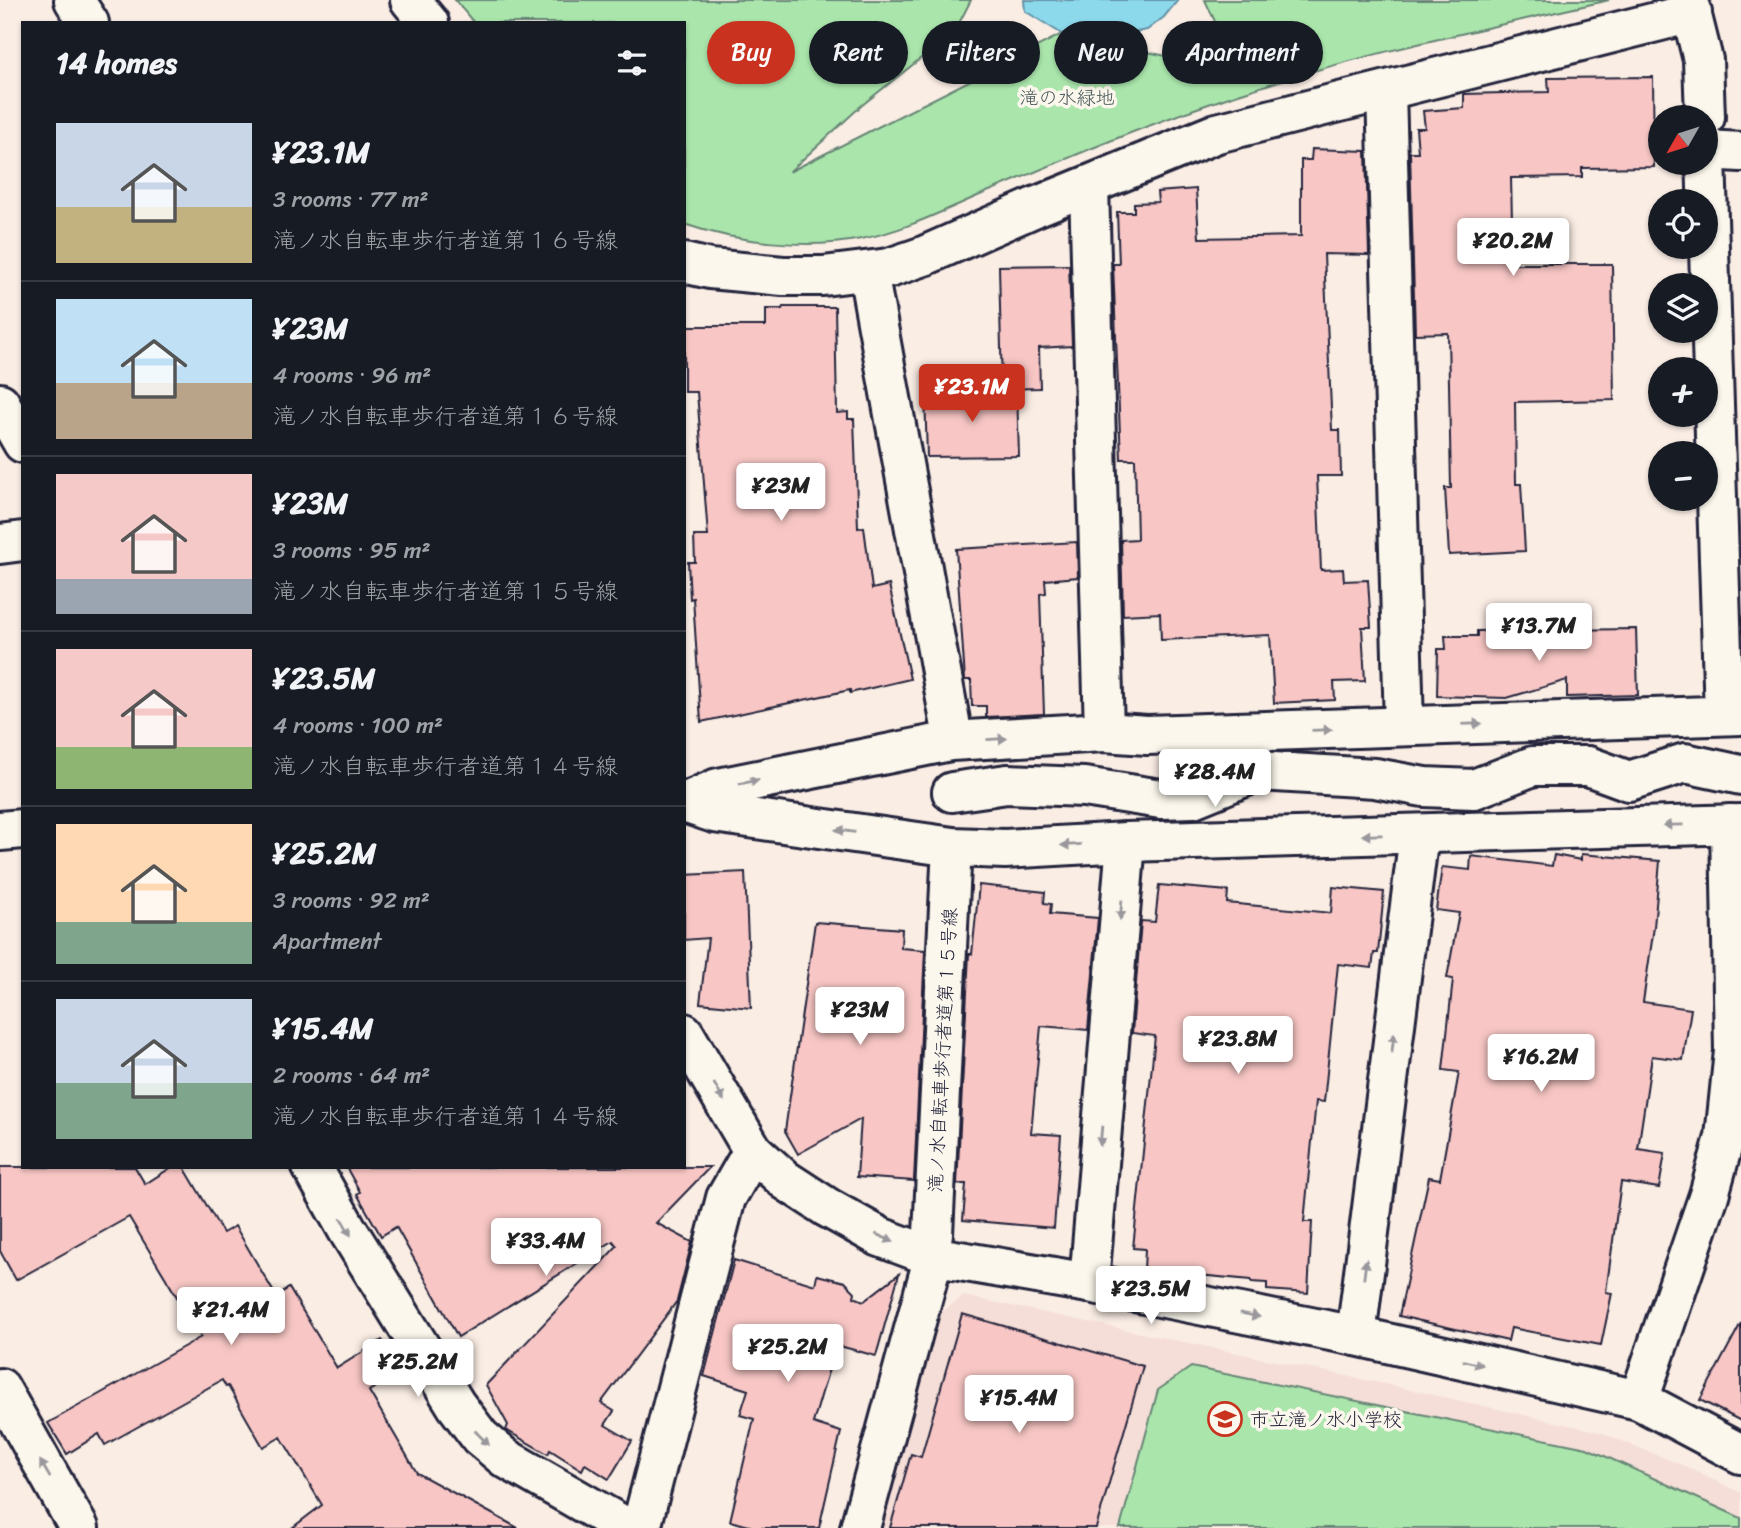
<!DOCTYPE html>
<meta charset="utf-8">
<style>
:root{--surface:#171b24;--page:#20242c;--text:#f1f3f6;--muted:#9ea1a6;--line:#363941;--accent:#c8321e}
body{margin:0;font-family:Sriracha,"Klee One",sans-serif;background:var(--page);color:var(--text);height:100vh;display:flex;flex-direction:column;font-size:26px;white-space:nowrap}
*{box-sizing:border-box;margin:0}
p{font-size:23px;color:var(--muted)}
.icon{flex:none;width:38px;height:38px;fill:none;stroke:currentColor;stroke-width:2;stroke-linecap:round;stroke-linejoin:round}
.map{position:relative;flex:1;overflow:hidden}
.details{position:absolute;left:21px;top:21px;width:665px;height:1148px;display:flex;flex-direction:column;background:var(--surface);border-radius:0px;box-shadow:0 2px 5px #0004}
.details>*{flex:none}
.guide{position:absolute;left:707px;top:21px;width:665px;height:63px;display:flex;gap:14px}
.needle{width:46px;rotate:231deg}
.fabs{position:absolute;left:1648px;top:105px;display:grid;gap:14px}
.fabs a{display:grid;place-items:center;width:70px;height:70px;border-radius:50%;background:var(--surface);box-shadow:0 2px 5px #0004;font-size:35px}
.price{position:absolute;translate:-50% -60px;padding:0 16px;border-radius:7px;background:#fff;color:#222;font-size:23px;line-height:46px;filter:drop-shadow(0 2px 4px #0008)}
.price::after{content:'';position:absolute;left:50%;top:42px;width:21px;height:16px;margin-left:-10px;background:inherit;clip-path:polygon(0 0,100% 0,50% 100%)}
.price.current{background:var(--accent);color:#fff}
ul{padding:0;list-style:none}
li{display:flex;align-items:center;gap:21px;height:175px;padding:0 35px}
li+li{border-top:2px solid var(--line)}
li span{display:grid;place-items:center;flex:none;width:196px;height:140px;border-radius:0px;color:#555}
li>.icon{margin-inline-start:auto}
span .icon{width:84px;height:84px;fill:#fffc;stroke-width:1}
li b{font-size:30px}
h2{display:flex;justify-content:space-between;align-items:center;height:84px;padding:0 35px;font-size:30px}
.chip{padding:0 24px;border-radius:32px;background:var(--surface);box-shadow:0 2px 5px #0004;font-size:24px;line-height:63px}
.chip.current{background:var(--accent);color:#fff}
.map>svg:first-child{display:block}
</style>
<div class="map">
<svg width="1741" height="1528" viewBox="0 0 1741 1528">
<rect width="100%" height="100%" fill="#faede4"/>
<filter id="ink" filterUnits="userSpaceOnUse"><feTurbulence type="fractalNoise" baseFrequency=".0143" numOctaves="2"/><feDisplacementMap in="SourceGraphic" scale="14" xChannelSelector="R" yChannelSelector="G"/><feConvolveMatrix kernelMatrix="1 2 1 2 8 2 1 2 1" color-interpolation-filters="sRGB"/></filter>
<g filter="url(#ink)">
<path fill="#f5ded8" d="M964,1296L1385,1384L1600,1432L1682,1465L1741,1493V1528H878L936,1316Z"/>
<g fill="#aae6ac" stroke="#668474" stroke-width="2">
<path d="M455,0H971L955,31L861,106L789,172L1062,34L1238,71L1205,0H1609C1489,28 1368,52 1251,90C1165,117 1082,152 999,187C954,205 909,230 861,239C808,250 735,242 684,224V23H474Z"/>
<path d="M1191,1367L1587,1448L1741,1518V1528H1120L1158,1390Z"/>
</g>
<path fill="#8dd9ec" stroke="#6290a5" stroke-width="2" d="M1024,0H1178L1164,17L1147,30L1103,38L1062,34L1025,11Z"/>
<g fill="#f8c7c5" stroke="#22223b" stroke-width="2">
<path d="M1653,77L1654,167L1582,168V177L1511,178L1513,264H1612L1614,400L1515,402L1516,484H1521L1525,551L1449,555L1445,488H1451L1448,333L1415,334L1410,152H1418L1416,128H1425L1423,111L1464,108V94L1549,92L1548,78Z"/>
<path d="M1312,149L1366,151L1369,255L1324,254L1332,430H1340L1341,476H1317L1321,570L1343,569L1344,581L1368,580L1371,627H1362L1365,681L1334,682L1335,700L1274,703L1270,635L1161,640L1160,613L1123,615L1121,540L1137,539L1135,459H1121L1113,264H1119L1117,212H1134V203L1158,202L1157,192L1196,189L1199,238L1301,236V160H1311Z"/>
<path d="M1069,265L1072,346L1039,348L1040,388L1002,389L999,266Z"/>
<path d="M783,307H835L837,413L848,412V419H854L858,528L864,527L872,589L889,585L910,679L850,693V690L701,722L693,598L690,599L688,562H695L694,536H708L697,392H684V326H766V309H782Z"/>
<path d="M1017,391L1019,456L927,457L925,393Z"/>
<path d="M1077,542L1078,577L1045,580L1046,593L1040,594L1044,714L986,717V706H972L971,680H965L956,549Z"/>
<path d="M1636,629L1638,695L1567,697V680L1507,698L1437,696L1438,649H1446L1445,636H1477V631Z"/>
<path d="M1581,854L1660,861L1654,927L1643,1002L1691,1009L1683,1060L1652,1056L1638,1149L1665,1153L1659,1188L1621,1182L1606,1292L1612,1293L1601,1345L1511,1328L1508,1341L1399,1316L1429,1177L1440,1179L1459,1072L1443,1070L1453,979L1447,978L1459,913L1436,910L1442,867L1470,870L1471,856L1552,866L1554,855L1581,860Z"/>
<path d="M745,872L751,1008L700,1003L708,938L684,940V875Z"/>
<path d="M979,885L1045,892L1044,903L1051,904L1050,914L1098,918L1088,1030L1041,1026L1031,1133L1061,1135L1054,1228L963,1220L966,1184H957L969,954H972Z"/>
<path d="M1159,885L1228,891L1227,903L1331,913L1333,887L1384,892L1378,953H1374L1372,968L1338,964L1324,1102L1316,1101L1304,1222H1312L1308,1293L1267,1290V1283L1251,1282V1280L1144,1270L1145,1249L1133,1248L1155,1036L1132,1033L1141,921L1155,922Z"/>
<path d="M815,922L902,929L901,948L925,950L914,1181L857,1177L861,1119L798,1154L785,1131Z"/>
<path d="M0,1167H135L145,1184L172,1167H184L223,1233L235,1226L276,1296L289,1288L337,1368L382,1340L402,1371L369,1391L417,1473L518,1528H292L322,1505L281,1437L263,1447L228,1386L226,1387L222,1380L105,1445L99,1434L67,1454L48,1423L201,1337L129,1217L16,1280L0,1251Z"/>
<path d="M346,1167H710L656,1223L692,1242L677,1301L601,1403L614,1411L605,1425L632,1441L609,1479L585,1464L582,1470L550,1450L548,1454L506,1430L508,1425L486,1385L617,1246L613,1241L458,1337L396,1227L381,1236L357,1194L360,1192Z"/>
<path d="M734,1260L815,1285L817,1275L845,1282L855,1292L854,1297L864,1301L899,1274L876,1356L836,1345L813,1423L841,1432L819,1528H757L730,1521L754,1419L740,1415L748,1390L704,1376Z"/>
<path d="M962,1314L1143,1366L1096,1528H890L911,1454L921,1457Z"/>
<path d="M1741,1323V1421L1700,1400Z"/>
</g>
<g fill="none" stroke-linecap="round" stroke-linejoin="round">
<g stroke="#22223b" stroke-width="44">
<g id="pedestrian">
<path d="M868,272L950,721"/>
<path d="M952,792L1007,784L1084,787L1161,799L1193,798L1259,771L1375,778L1424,787L1474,789L1533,766H1588L1629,781L1685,763L1741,775"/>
<path d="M933,1234L951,866"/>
<path d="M860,1528L929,1274"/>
</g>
</g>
<g stroke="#22223b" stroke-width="44">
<g id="minor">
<path d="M74,0L89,23"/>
<path d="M410,0L429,23"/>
<path d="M1386,91L1404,726"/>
<path d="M1706,150L1741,152"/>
<path d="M1089,186L1104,732"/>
<path d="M684,263L710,269L783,276H823L889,268L924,256L1035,207L1217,133L1692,13"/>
<path d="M0,403L23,443"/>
<path d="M0,544L23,541"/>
<path d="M684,803L718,788L951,741L1104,732L1147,735L1741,715"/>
<path d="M684,803L714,813L953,847L1005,849L1126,842L1741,824"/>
<path d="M684,1033L753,1151L785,1180L828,1208L880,1237L931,1256L1089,1283L1356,1336L1639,1400L1741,1454"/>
<path d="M312,1167L347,1229L456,1405L480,1437L505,1458L627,1528"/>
<path d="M1089,1283L1126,842"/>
<path d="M1356,1336L1419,834"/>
<path d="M0,1388L79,1528"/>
<path d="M641,1528L726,1198L753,1151"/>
</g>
</g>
<g stroke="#22223b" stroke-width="44">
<g id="tertiary">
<path d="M1688,0L1703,60L1705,117"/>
<path d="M1706,156L1724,715"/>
<path d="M0,831L23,829"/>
<path d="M1639,1400L1709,1195L1725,1137L1734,1051L1730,824"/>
</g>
</g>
<use href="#pedestrian" stroke="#fbf7ec" stroke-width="38"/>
<use href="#minor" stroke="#fbf7ec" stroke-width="38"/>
<use href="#tertiary" stroke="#fbf7ec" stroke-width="38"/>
</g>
<defs><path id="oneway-solid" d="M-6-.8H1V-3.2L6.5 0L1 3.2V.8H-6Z" transform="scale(1.75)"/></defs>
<g fill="#99979c">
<use href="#oneway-solid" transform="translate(1472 724) rotate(-2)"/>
<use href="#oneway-solid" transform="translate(1322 730) rotate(-2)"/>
<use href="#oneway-solid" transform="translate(997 739) rotate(-3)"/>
<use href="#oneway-solid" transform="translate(749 782) rotate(-11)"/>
<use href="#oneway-solid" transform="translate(1673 825) rotate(179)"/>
<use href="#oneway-solid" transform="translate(845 831) rotate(-172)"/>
<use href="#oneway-solid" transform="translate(1372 835) rotate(179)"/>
<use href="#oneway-solid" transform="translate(1071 845) rotate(177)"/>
<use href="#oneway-solid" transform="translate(1121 910) rotate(95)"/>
<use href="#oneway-solid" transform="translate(1393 1043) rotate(-83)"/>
<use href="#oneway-solid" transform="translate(719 1092) rotate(60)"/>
<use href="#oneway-solid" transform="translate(1101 1136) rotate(95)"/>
<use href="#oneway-solid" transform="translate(346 1227) rotate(60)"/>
<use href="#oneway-solid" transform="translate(885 1238) rotate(23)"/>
<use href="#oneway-solid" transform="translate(1365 1269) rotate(-83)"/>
<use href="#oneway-solid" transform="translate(1250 1315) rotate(11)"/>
<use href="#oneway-solid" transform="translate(1473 1363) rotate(13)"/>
<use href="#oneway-solid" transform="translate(482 1438) rotate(45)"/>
<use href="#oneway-solid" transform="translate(45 1469) rotate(-120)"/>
</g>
</g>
<defs>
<g id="school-ring" transform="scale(1.75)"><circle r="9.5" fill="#fbf7ec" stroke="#c8321e" stroke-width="1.5"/><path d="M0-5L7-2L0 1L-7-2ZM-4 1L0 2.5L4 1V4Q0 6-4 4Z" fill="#c8321e"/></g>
</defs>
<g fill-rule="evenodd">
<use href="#school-ring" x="1225" y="1419"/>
</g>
<g text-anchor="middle" stroke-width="7" stroke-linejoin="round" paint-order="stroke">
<g font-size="19" fill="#445357" stroke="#fbf7ec">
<text x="1067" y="104">滝の水緑地</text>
</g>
<g font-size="19" fill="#22223b" stroke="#fbf7ec">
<text transform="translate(942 1050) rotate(-87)" y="7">滝ノ水自転車歩行者道第１５号線</text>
</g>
<g font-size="19" fill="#22223b" stroke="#fbf7ec" text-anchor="start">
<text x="1250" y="1426">市立滝ノ水小学校</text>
</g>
</g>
</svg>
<div class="fabs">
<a><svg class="needle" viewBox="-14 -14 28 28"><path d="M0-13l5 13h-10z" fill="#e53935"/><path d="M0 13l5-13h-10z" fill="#9ea1a6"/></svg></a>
<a><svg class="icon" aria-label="locate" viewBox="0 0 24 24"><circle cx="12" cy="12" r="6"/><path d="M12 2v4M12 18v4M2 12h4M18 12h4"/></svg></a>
<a><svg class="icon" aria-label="layers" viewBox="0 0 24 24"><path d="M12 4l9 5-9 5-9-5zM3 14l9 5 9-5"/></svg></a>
<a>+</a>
<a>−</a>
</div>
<b class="price" style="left:1513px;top:278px">¥20.2M</b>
<b class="price current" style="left:972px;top:424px">¥23.1M</b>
<b class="price" style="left:781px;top:523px">¥23M</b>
<b class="price" style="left:1539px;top:663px">¥13.7M</b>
<b class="price" style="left:1215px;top:809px">¥28.4M</b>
<b class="price" style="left:860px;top:1047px">¥23M</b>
<b class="price" style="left:1238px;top:1076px">¥23.8M</b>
<b class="price" style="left:1541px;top:1094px">¥16.2M</b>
<b class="price" style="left:546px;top:1278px">¥33.4M</b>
<b class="price" style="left:1151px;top:1326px">¥23.5M</b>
<b class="price" style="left:231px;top:1347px">¥21.4M</b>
<b class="price" style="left:788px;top:1384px">¥25.2M</b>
<b class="price" style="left:418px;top:1399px">¥25.2M</b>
<b class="price" style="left:1019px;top:1435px">¥15.4M</b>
<div class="guide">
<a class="chip current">Buy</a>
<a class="chip">Rent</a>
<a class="chip">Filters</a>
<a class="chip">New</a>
<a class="chip">Apartment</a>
</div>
<section class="details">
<h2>14 homes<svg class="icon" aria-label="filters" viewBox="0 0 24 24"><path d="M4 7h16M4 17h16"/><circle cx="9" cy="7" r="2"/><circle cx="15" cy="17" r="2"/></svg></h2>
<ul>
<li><span style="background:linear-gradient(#c9d6e8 60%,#c2b280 0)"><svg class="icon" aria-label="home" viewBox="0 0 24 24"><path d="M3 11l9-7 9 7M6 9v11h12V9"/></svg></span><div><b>¥23.1M</b><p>3 rooms · 77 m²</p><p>滝ノ水自転車歩行者道第１６号線</p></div></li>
<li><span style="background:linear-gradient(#bfe0f5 60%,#b9a48a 0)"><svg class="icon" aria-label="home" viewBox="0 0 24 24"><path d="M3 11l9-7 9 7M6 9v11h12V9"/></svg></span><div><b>¥23M</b><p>4 rooms · 96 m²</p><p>滝ノ水自転車歩行者道第１６号線</p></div></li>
<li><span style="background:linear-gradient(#f6c9c9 75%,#9aa5b1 0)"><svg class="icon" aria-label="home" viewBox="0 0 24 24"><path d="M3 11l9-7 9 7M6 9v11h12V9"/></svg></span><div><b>¥23M</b><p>3 rooms · 95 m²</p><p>滝ノ水自転車歩行者道第１５号線</p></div></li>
<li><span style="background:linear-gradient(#f6c9c9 70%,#8fb573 0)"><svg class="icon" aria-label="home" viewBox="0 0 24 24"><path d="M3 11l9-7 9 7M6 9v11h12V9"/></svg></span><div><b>¥23.5M</b><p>4 rooms · 100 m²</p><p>滝ノ水自転車歩行者道第１４号線</p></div></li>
<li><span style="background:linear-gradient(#ffd9b3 70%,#7fa58c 0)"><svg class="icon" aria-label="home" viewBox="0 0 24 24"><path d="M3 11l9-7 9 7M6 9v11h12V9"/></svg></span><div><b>¥25.2M</b><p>3 rooms · 92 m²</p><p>Apartment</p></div></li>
<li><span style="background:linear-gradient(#c9d6e8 60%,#7fa58c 0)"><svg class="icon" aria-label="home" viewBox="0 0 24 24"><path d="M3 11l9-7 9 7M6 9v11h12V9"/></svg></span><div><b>¥15.4M</b><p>2 rooms · 64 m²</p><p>滝ノ水自転車歩行者道第１４号線</p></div></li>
</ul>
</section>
</div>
